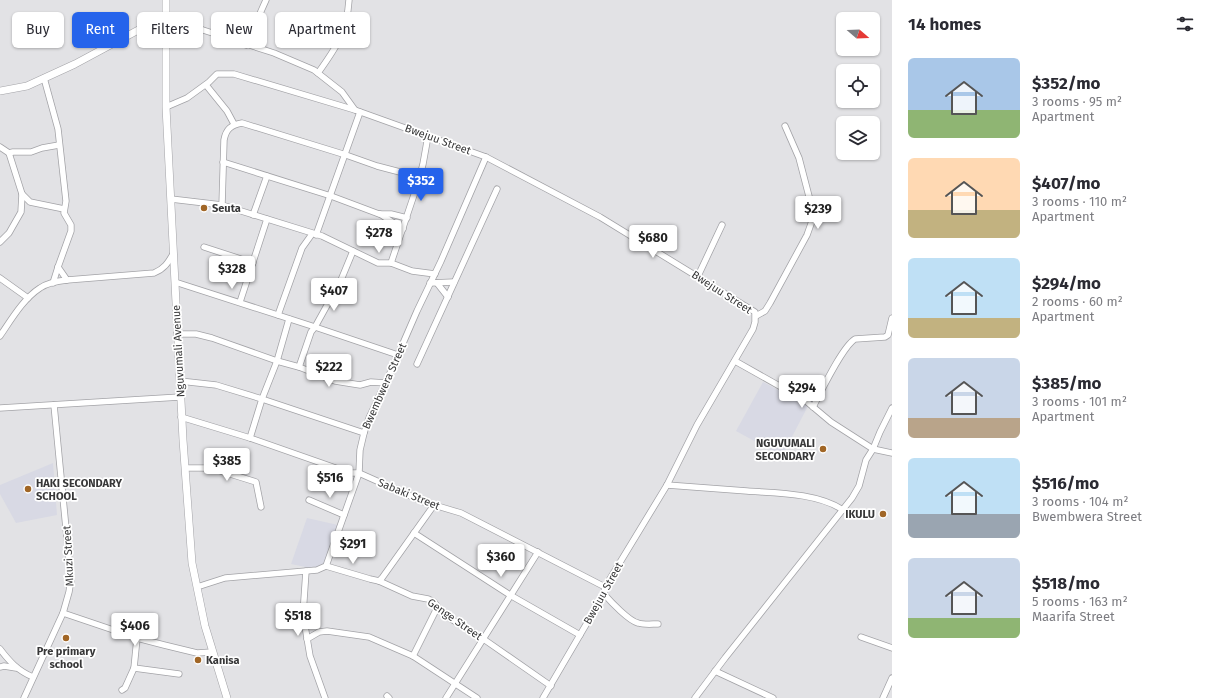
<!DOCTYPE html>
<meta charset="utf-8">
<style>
:root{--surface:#fff;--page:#f7f7f7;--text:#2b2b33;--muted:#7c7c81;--accent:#2563eb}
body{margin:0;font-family:"Fira Sans",sans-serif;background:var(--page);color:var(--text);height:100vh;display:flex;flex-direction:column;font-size:15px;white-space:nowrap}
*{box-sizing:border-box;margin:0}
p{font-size:13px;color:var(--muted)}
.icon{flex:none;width:22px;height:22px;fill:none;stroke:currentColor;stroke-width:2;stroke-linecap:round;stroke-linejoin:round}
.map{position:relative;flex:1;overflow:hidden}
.drawer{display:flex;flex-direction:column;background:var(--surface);width:320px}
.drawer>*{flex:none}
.hud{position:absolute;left:12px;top:12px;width:380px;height:36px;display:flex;gap:8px}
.needle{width:26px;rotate:109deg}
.buttons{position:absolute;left:836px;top:12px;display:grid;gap:8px}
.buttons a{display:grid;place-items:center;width:44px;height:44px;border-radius:6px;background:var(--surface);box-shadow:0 1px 3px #0004;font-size:20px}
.price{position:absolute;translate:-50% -34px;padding:0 9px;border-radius:4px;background:#fff;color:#222;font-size:13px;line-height:26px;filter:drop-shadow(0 1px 2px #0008)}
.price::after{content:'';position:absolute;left:50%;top:24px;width:12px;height:9px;margin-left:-6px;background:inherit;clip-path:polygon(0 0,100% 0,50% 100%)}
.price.current{background:var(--accent);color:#fff}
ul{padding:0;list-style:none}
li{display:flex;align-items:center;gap:12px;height:100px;padding:0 16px}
li span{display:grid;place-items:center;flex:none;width:112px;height:80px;border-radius:6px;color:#555}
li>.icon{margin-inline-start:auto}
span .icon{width:48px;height:48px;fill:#fffc;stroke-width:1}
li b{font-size:17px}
h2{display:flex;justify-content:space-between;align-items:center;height:48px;padding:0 16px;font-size:17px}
.chip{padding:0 14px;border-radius:6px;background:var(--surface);box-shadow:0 1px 3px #0004;font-size:14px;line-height:36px}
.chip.current{background:var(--accent);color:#fff}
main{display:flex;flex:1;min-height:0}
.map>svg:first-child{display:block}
</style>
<main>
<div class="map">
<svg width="892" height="698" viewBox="0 0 892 698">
<rect width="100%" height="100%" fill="#e2e2e5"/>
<g fill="#d8d9e4">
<path d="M763,382L808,406L782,456L736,431Z"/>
<path d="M53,463L57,515L16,523L0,494V485Z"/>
<path d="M307,518L338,525L324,564L316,569L291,564Z"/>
</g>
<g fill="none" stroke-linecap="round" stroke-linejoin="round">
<g stroke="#a3a3a7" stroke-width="7">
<g id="minor">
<path d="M166,25H181L203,30L274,53L314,70L342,92L355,110L486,157L600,217L755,312V322L753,329L697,425L667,485L605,587L604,594L543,698"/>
<path d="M246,45L266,0"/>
<path d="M318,73C336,48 347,32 349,0"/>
<path d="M44,78L58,129L66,201L64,213L71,225V231L58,267L53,283"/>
<path d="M206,85L227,111L234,124"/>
<path d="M166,107L187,98L209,82L217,74H234L355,110"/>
<path d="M0,147L9,153L22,194L30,202L64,209"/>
<path d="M9,153L13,152H31L42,148L59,145"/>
<path d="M223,162L331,196L379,214H391L407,218"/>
<path d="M171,199L222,205L322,236L378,263H391L412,271L435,274"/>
<path d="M222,205L224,140C226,129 231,125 242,123L346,155L377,166L419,177"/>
<path d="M380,214L403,229"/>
<path d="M253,215L267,176"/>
<path d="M316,235L360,112"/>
<path d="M0,242L9,233L21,212L22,194"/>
<path d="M204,247L253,263"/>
<path d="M391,263L418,183L423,164L428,136"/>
<path d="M58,267L67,280"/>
<path d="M698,276L722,225"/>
<path d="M0,278L28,298"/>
<path d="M175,282L315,327L398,355"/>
<path d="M430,283L454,282"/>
<path d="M437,283L448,297"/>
<path d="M240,302L267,219"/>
<path d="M278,315L302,248L312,234"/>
<path d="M756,316L765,311L770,303L807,235L812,221L811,204L799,158L785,126"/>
<path d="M177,334H196L212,338L277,361L299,367L335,381L360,385L371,382L386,383"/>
<path d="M0,336C11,320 23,299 40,288C47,283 58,281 67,280L154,273C164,269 168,263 173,254"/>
<path d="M735,361L806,401L831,422L873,449L892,453"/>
<path d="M417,364L497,189"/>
<path d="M299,367L311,332L315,327L341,280L353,251"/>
<path d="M180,381L216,385L262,399L364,433"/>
<path d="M813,407C821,392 842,347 855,339L885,337L888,335L892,318"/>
<path d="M0,408L180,397"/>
<path d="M181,417L250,438L350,473H359L424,502L461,513L605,587"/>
<path d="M250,438L262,399L277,361L289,319"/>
<path d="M185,468H211L256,482L261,507"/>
<path d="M667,485C693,487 720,489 747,491C776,493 818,493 843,510"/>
<path d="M309,500L344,515"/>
<path d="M414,533L510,595L580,635"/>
<path d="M326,566L370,579L379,581L412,596L428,599L434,602L443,614L482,638L551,686"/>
<path d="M306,571L303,614L310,656L325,698"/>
<path d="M379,581L382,578L434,505"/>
<path d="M197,587L225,578L306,571L317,570L326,566L359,473L360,450L364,433L369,418L391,371L417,311L441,261L486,157"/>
<path d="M604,594C611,602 629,621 638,623C644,625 652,624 658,624"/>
<path d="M63,613L137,638L164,645L197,653L212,652"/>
<path d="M861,637L892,648"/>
<path d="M307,639L319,632L327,631L369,637L413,656L477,698"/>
<path d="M0,649C9,661 18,671 33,677"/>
<path d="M413,656L437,608"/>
<path d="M0,667L4,666L16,668"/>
<path d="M134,668L179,674"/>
<path d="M715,671L773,698"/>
<path d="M122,690L125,688L134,668L137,638"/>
<path d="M387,696L389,698"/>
<path d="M24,698L63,613L69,592L71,580L54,405"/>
<path d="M446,698L538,552"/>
<path d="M695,698L725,658L852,498L859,486L866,460L873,449L880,432L892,408"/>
<path d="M883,698L892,678"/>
</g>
</g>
<g stroke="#a3a3a7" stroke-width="8">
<g id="tertiary">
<path d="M166,0V107L183,440L192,563L205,626L227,698"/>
<path d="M0,91L27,86L75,64L142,28L166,23"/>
</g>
</g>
<use href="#minor" stroke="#fff" stroke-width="5.5"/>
<use href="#tertiary" stroke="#fff" stroke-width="7"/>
</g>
<g fill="#a16626" stroke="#fff" stroke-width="1.5">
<circle cx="204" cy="208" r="4"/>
<circle cx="823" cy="449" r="4"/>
<circle cx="28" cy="489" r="4"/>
<circle cx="883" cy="514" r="4"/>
<circle cx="66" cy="638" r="4"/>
<circle cx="198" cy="660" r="4"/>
</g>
<g text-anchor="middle" stroke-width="3.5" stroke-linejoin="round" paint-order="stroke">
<g font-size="11" fill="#373738" stroke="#fff">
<text transform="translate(438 139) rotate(20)" y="4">Bwejuu Street</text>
<text transform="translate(722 292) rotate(33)" y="4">Bwejuu Street</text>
<text transform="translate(178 351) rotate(-93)" y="4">Nguvumali Avenue</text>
<text transform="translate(384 386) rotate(-66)" y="4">Bwembwera Street</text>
<text transform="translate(409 494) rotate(22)" y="4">Sabaki Street</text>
<text transform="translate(68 556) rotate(-93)" y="4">Mkuzi Street</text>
<text transform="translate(603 593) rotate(-61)" y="4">Bwejuu Street</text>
<text transform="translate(455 619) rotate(35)" y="4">Genge Street</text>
</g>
<g font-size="11" font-weight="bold" fill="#373738" stroke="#fff" text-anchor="start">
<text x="212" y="212">Seuta</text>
<text x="815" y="447" text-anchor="end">NGUVUMALI<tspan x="815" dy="13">SECONDARY</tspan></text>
<text x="36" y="487">HAKI SECONDARY<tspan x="36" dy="13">SCHOOL</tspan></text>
<text x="875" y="518" text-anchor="end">IKULU</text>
<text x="66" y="655" text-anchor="middle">Pre primary<tspan x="66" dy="13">school</tspan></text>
<text x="206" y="664">Kanisa</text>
</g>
</g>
</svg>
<div class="buttons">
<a><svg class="needle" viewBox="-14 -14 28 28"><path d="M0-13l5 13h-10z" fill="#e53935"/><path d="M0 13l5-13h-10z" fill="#7c7c81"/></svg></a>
<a><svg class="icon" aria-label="locate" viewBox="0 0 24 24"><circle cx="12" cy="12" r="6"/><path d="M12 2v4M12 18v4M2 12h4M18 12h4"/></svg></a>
<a><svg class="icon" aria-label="layers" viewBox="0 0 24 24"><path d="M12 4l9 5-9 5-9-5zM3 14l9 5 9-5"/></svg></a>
</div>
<b class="price current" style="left:421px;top:202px">$352</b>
<b class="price" style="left:818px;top:230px">$239</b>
<b class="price" style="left:379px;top:254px">$278</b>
<b class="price" style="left:653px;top:259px">$680</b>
<b class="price" style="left:232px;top:290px">$328</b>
<b class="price" style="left:334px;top:312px">$407</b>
<b class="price" style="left:329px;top:388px">$222</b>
<b class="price" style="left:802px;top:409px">$294</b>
<b class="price" style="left:227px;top:482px">$385</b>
<b class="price" style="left:330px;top:499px">$516</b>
<b class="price" style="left:353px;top:565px">$291</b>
<b class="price" style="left:501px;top:578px">$360</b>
<b class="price" style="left:298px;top:637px">$518</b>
<b class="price" style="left:135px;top:647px">$406</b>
<div class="hud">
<a class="chip">Buy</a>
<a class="chip current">Rent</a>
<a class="chip">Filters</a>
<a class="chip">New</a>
<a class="chip">Apartment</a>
</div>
</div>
<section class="drawer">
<h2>14 homes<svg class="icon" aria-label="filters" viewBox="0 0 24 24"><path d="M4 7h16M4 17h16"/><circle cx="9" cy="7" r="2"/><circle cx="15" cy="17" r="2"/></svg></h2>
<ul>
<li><span style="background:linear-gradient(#a9c7e8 65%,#8fb573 0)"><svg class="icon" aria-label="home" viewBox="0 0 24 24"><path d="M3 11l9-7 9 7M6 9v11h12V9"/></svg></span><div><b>$352/mo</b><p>3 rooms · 95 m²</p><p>Apartment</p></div></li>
<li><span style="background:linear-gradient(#ffd9b3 65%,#c2b280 0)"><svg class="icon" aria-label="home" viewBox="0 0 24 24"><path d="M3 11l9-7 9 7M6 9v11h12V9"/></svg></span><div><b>$407/mo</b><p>3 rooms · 110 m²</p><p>Apartment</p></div></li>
<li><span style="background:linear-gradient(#bfe0f5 75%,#c2b280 0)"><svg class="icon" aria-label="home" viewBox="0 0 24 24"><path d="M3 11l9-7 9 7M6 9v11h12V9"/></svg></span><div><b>$294/mo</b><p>2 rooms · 60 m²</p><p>Apartment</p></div></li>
<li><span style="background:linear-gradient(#c9d6e8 75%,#b9a48a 0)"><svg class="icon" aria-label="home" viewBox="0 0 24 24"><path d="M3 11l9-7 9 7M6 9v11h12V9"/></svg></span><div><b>$385/mo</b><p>3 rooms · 101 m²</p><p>Apartment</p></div></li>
<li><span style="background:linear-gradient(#bfe0f5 70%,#9aa5b1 0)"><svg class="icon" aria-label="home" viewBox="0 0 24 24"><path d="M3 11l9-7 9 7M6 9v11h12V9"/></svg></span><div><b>$516/mo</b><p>3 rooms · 104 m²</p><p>Bwembwera Street</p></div></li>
<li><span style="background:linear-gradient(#c9d6e8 75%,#8fb573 0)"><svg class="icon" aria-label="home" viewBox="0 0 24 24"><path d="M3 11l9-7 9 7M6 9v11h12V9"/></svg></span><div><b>$518/mo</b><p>5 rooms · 163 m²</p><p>Maarifa Street</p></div></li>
</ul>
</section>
</main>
